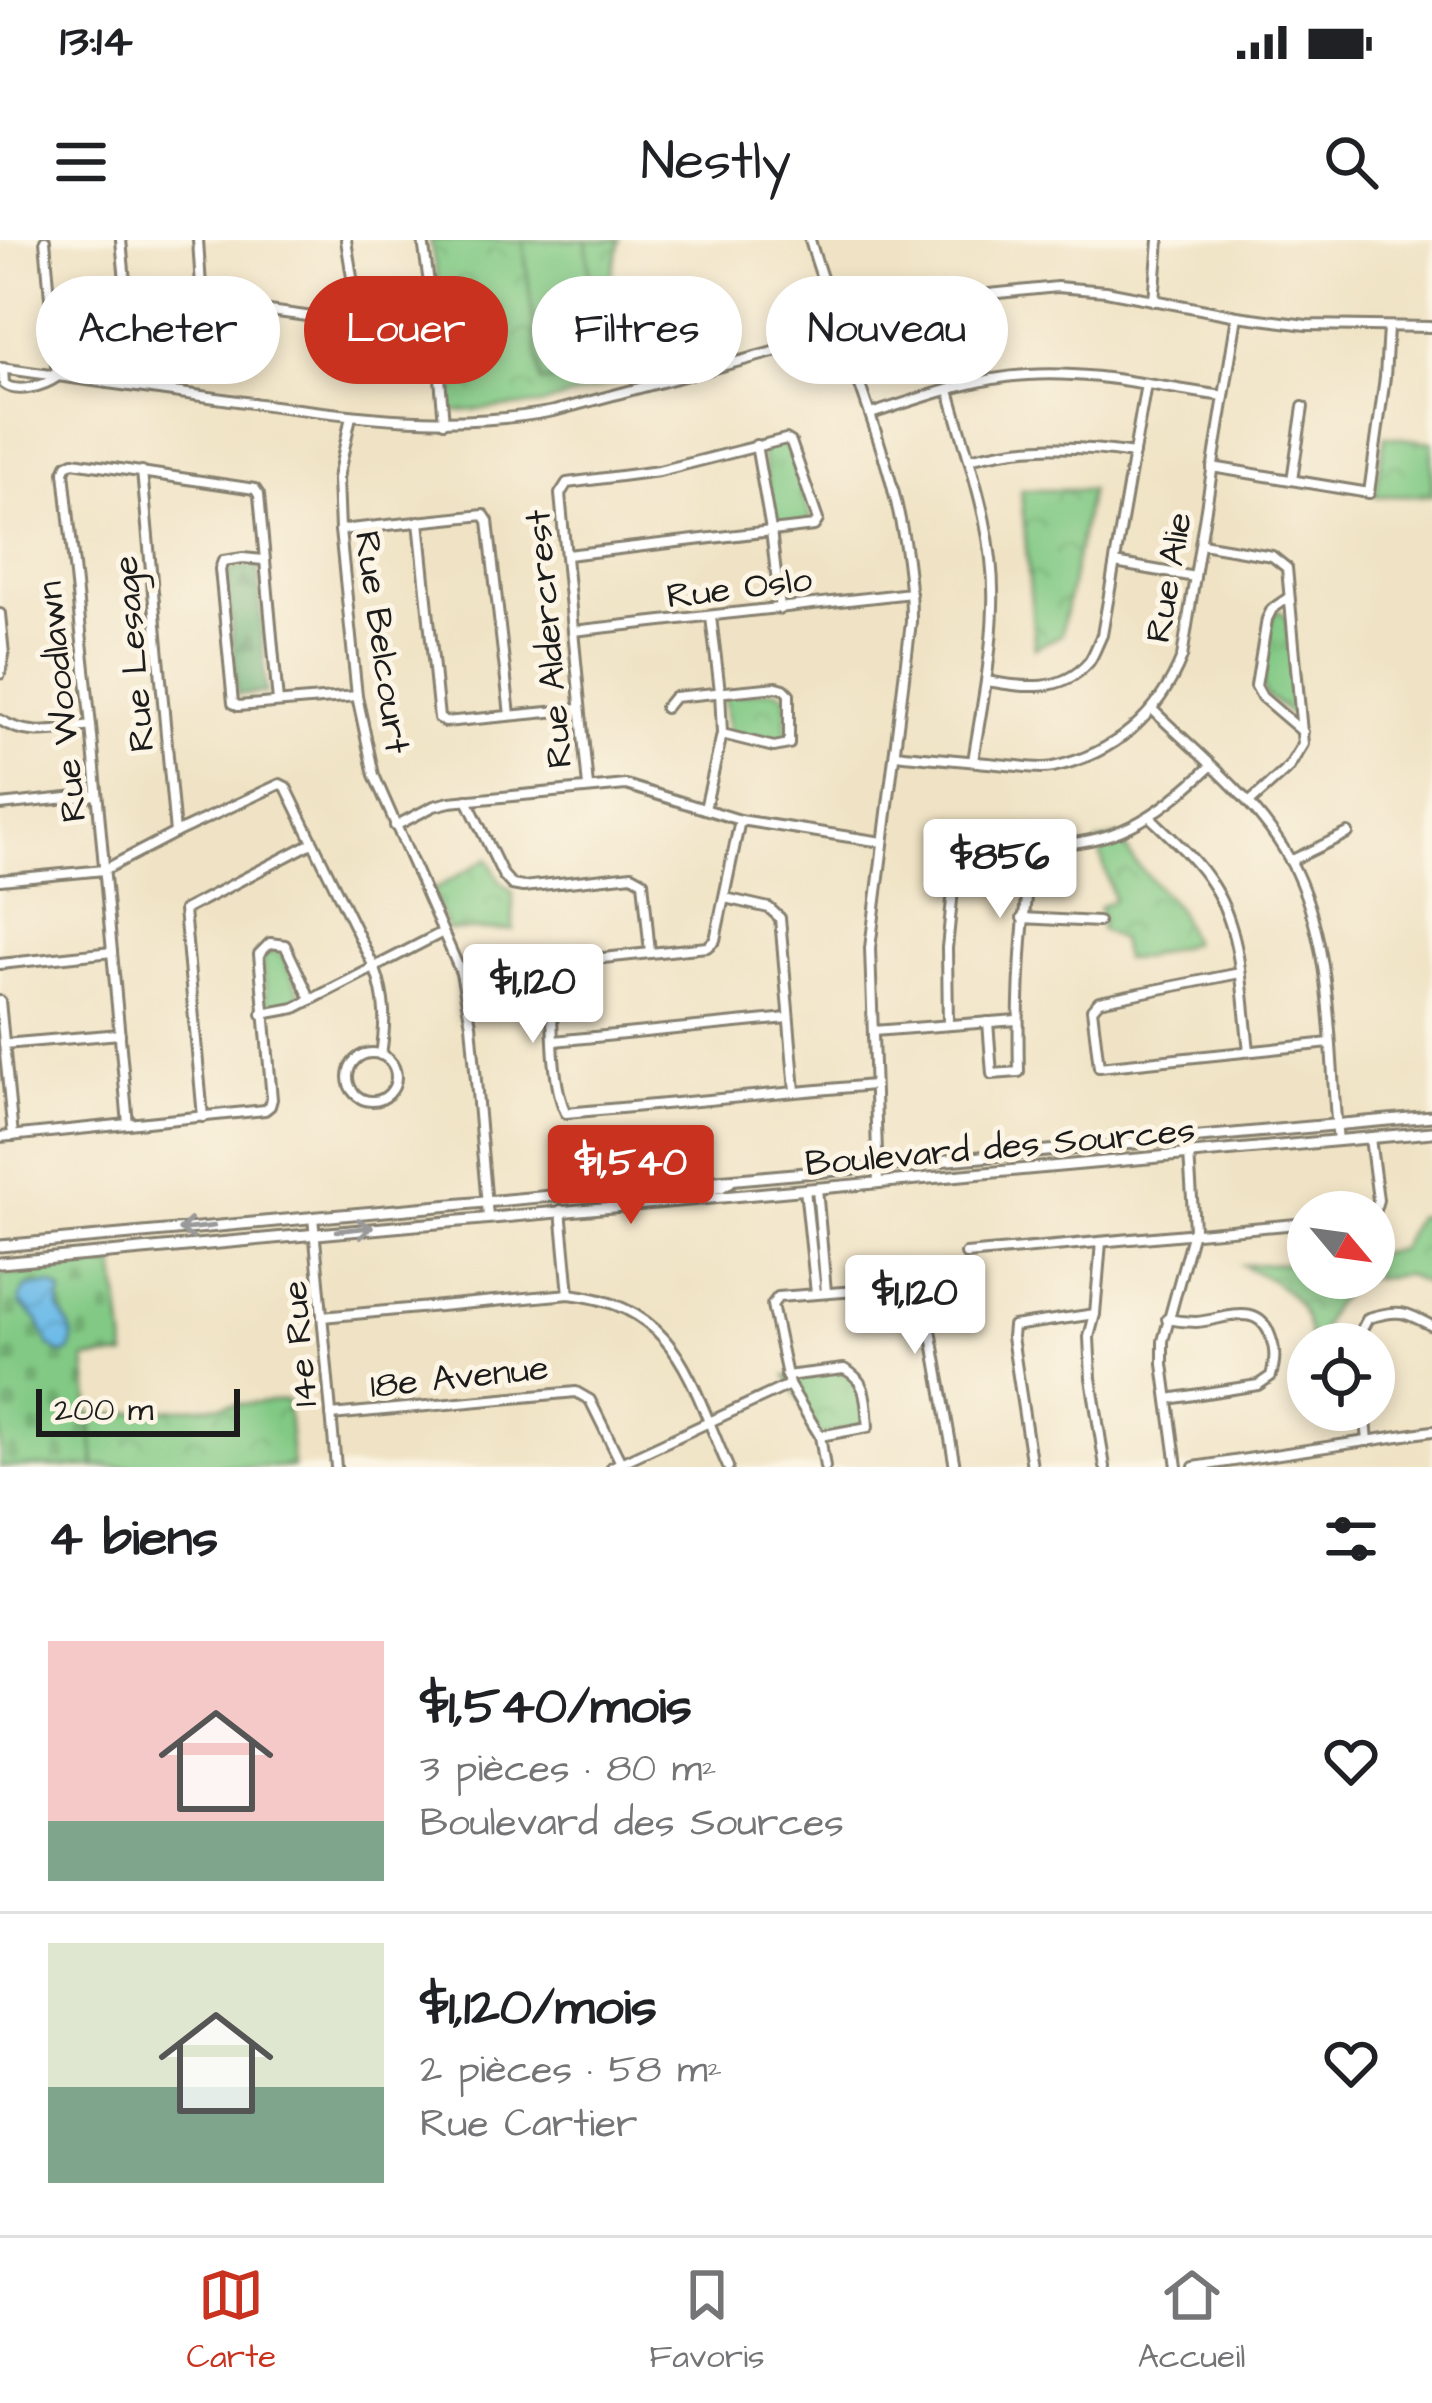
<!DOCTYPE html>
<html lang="fr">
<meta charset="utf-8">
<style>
:root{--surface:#fff;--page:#f6f6f6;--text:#202124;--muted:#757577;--line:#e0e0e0;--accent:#c8321e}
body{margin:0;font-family:"Architects Daughter",sans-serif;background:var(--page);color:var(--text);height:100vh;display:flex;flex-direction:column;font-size:45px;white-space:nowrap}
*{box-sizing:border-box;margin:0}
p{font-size:39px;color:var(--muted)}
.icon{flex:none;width:66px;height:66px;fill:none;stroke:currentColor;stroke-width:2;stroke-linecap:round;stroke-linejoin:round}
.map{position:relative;height:1227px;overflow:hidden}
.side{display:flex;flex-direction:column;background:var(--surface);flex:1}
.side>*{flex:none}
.banner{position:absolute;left:36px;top:36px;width:1362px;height:108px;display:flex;gap:24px}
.needle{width:78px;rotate:119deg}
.buttons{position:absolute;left:1287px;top:951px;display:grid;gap:24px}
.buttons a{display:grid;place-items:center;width:108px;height:108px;border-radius:50%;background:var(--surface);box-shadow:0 6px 18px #0003;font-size:60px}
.scale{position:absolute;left:36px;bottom:30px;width:204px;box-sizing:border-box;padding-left:12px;border:6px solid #1c1c1c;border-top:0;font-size:33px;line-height:42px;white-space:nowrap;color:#1c1c1c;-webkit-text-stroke:9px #fcf5e5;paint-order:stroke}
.price{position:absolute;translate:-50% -102px;padding:0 27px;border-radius:12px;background:#fff;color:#222;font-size:39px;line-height:78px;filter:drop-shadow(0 3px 6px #0008)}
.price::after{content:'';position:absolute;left:50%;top:72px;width:36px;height:27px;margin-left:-18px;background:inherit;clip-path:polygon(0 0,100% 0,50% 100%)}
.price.current{background:var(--accent);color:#fff}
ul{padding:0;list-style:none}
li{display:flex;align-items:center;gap:36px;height:300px;padding:0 48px}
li+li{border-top:3px solid var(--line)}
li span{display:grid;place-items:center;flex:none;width:336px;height:240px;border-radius:0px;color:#555}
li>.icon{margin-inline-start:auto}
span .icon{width:144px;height:144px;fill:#fffc;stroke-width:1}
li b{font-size:51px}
h2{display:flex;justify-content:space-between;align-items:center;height:144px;padding:0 48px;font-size:51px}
.chip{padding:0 42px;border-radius:54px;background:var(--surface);box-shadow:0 6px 18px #0003;font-size:42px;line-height:108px}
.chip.current{background:var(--accent);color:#fff}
.status{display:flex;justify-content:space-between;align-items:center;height:84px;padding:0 60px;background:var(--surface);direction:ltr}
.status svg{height:33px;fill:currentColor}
header{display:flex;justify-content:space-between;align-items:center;height:156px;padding:0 48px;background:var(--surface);font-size:54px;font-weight:600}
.menu{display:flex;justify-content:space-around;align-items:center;height:168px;border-top:3px solid var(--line);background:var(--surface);font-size:33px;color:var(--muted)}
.menu a{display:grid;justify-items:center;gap:6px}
.menu .current{color:var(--accent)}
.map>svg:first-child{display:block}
</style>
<div class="status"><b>13:14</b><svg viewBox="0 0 49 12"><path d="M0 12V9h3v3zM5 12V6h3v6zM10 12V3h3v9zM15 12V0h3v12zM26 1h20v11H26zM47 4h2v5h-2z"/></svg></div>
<header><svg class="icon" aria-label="menu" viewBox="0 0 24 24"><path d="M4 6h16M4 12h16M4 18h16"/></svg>Nestly<svg class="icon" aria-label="search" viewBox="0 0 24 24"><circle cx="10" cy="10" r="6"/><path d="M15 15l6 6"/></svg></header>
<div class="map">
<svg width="1432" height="1227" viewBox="0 0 1432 1227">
<defs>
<pattern id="grass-tufts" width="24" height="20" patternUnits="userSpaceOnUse" patternTransform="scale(3)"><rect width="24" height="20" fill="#81c984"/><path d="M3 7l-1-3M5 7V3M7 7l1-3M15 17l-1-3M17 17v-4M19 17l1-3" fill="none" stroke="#6fac71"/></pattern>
<pattern id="forest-firs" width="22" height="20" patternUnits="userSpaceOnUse" patternTransform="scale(3)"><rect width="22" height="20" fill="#68ad72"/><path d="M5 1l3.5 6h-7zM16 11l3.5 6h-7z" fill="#558c5d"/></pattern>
<pattern id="cemetery-stones" width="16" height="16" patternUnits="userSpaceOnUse" patternTransform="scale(3)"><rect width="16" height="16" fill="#81c984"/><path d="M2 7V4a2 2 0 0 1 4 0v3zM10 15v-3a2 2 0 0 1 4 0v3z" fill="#6fac71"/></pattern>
<pattern id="park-crowns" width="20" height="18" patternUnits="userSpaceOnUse" patternTransform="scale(3)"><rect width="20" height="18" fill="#81c984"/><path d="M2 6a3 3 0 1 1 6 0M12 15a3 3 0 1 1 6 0" fill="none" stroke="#6fac71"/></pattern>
<pattern id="water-waves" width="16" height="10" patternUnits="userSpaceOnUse" patternTransform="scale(3)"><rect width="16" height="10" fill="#6ebce8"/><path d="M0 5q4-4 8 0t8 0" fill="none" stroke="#5fa1c6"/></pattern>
</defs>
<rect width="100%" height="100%" fill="#fcf5e5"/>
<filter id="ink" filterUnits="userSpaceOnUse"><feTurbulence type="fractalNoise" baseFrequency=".00833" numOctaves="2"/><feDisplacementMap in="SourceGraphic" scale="24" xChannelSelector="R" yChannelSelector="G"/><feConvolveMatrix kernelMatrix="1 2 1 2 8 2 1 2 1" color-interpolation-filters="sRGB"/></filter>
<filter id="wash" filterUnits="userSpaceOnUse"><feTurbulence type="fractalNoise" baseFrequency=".004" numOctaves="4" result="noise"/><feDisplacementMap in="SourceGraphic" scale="48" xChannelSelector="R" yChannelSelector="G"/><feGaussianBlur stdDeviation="2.7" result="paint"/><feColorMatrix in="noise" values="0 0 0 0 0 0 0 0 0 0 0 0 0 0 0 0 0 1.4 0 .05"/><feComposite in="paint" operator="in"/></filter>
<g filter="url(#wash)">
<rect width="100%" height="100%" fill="#f0e3c5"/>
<g fill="url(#grass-tufts)" stroke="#4e7250" stroke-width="3">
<path d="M781,202L788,208L811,277L806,284L780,286L775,283L762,214L765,206Z"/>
<path d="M1280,371L1287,378L1296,470L1291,475L1266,455L1262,444L1271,381L1275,372Z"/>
<path d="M273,710L282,715L301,756L298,763L272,768L267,766L262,717Z"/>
</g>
<path fill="url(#forest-firs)" stroke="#426447" stroke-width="3" d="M258,326L266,453L237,455L226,328Z"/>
<path fill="url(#cemetery-stones)" stroke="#4e7250" stroke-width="3" d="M115,1023L126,1116L85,1119L95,1227H0V1034Z"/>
<g fill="url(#park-crowns)" stroke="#4e7250" stroke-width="3">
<path d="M430,0H620L604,69L605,95L618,143L540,165L450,172L436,33Z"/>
<path d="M1385,196L1432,202V256H1375Z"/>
<path d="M1021,250H1090L1061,395L1035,408Z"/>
<path d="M775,450L786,455L787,500C770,508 746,497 728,493L724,455Z"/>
<path d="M1118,596L1135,622L1178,669L1192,703L1144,718L1124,719L1120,700L1100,689L1102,679L1099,667L1114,660L1097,602Z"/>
<path d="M488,618L500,641L513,652V690H448L432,651Z"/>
<path d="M1432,975V1047L1407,1035L1374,1038V1015L1400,1009L1416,977Z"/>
<path d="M1308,1022V1038H1369C1340,1055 1323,1067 1321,1104H1310C1308,1056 1279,1045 1242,1025Z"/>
<path d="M834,1129L860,1140L868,1185L820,1196L786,1136Z"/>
<path d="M287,1160L293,1227H95L90,1176Z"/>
</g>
<g fill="#81c984" stroke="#4e7250" stroke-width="3">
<path d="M523,0H586L601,134L541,142Z"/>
<path d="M634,74C659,77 670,95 664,118L628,125L623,122L615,81Z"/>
</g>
<path fill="url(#water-waves)" stroke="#456c82" stroke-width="3" d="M52,1045L62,1052L59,1068C66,1084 79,1093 69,1112L62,1114L49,1106L37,1079L21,1065L20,1057L27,1047Z"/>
</g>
<g filter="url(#ink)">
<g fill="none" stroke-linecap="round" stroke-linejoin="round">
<g stroke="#868070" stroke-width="14">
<g id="minor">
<path d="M121,0L126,51L436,94"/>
<path d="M198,0L202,62"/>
<path d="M346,0L359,81"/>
<path d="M423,0L436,94L444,182"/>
<path d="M810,0C847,126 912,248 911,382L870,708L878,942"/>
<path d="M1154,61L1159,0"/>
<path d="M0,128C81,140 163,151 245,162C348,176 451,191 554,171L989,54L1057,47L1106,51L1237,76L1306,85L1432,87"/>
<path d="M3,128L4,144C17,154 44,146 57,137L45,0"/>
<path d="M949,150C968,220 996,293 993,366C992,418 981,470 973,521"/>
<path d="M871,174C921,158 974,138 1027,135C1093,130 1159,148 1224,156"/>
<path d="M351,176L338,238L340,290L357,456L374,535L461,733L471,784L488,977"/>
<path d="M756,205L771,290L780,369"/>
<path d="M969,219C1026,204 1077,205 1134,214"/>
<path d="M1212,227L1369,253L1385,137L1388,88"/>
<path d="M142,231L175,593"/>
<path d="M1292,240L1303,167"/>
<path d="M419,281L439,478L445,482L579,469"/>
<path d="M340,290L484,275L488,281L510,475"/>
<path d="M1202,304L1272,316L1287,328L1303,504L1289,527L1249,563"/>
<path d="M567,315L814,286L818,280L791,202L786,199L659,231L567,243L560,254L588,547"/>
<path d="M263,320L243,318L223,321L220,329L233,463L238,466L357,456"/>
<path d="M1115,323L1195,337"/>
<path d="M1288,358L1272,369L1267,379L1256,446L1262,457L1303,492"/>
<path d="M0,374L4,415L0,434"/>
<path d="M573,391L911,353"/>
<path d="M986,441C1023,447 1061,454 1089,422C1094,415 1098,403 1102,395L1146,144"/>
<path d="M665,468L674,457L777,447L784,449L789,454V504L774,507L722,494"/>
<path d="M1153,470C1200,516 1258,561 1290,620C1335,705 1328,808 1338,901"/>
<path d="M0,480C30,499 57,490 91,486"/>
<path d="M895,514C932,518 969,521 1007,525C1021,526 1039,530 1053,527C1114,514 1159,475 1182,417L1237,76"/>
<path d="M467,560L503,635L512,645L523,647L632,635L643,641L650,713"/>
<path d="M0,565L96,555"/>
<path d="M705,569L722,494L720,451L711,377"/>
<path d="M1150,577C1173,599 1197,620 1213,646C1243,693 1242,757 1249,810"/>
<path d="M395,586L434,566L450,562L626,545L740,580L882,602"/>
<path d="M1290,621L1348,593"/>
<path d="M0,640L104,630L175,593L280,544L286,547L375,729C386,759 386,783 381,815"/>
<path d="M725,658L769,668L780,678L795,851"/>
<path d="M1022,678L1098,682"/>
<path d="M551,723C553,763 549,840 566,873L873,845"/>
<path d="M0,724L112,712"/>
<path d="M461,733L707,707L715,700L740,580"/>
<path d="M1240,733L1099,761L1092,769L1099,827L1330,803"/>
<path d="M0,761L13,896"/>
<path d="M262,774L295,768L443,692"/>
<path d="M988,782L992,834L1019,832C1017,755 1021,681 1033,605"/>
<path d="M948,785L947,708L958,602C981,594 1009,604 1034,605C1114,607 1155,578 1211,526"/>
<path d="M873,791L1017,780"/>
<path d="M554,801L788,778"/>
<path d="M4,804L120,794"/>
<circle cx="372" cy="837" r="24"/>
<path d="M203,877L184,670L312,603"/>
<path d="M128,884L91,486L64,232L67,225L73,222L255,249L259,255L278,462"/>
<path d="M0,897L265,870L270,866L272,859L259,714L270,703L285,705L311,760"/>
<path d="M1370,898L1378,960L1374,973"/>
<path d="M817,948L826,1052"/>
<path d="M805,949L816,1053"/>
<path d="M561,970L569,1054"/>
<path d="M313,977L336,1227"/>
<path d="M1101,1002L1095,1074L1089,1097L1091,1138L1105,1227"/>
<path d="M966,1014L1308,983"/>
<path d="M322,1077L569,1054C678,1066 689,1140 728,1227"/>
<path d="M1167,1079C1177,1081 1186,1082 1196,1082C1225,1080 1259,1060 1271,1098C1276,1112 1275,1122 1271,1136L1258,1145L1168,1159"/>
<path d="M1358,1104L1360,1093L1368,1078C1399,1069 1404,1071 1432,1086"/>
<path d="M786,1136L844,1129C868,1140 866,1163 868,1187L820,1196"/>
<path d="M1365,1170L1368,1201"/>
<path d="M331,1175L576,1152L590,1160L623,1227"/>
<path d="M612,1227L789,1145"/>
<path d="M825,1227L820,1196L789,1145L772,1065L778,1057L856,1051L870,1055L931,1090L955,1227"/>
<path d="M1032,1227L1012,1097L1013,1086L1095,1074"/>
<path d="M1177,1227L1163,1124V1101L1194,988L1188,899"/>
<path d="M1194,1227L1432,1191"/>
</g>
</g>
<g stroke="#868070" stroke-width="15">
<g id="major">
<path d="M697,958L701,951L721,947L730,942"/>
<path d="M0,1006L1432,876"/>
<path d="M0,1023L1432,892"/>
</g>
</g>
<use href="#minor" stroke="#fff" stroke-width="8"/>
<use href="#major" stroke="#fff" stroke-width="9"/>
</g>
<defs><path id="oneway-shaft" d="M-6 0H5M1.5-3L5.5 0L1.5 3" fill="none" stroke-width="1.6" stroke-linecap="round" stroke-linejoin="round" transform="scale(3)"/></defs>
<g stroke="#999">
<use href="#oneway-shaft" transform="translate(196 988) rotate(174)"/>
<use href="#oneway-shaft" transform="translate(355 989) rotate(-6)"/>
</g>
</g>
<g text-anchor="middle" stroke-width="10" stroke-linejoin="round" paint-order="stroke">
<g font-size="36" fill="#1c1c1c" stroke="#fcf5e5">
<text transform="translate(1167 337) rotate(-80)" y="13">Rue Alie</text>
<text transform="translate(739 346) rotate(-7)" y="13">Rue Oslo</text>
<text transform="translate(547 399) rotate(-95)" y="13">Rue Aldercrest</text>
<text transform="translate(384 402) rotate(82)" y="13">Rue Belcourt</text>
<text transform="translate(132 414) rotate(-95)" y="13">Rue Lesage</text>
<text transform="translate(60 462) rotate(-96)" y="13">Rue Woodlawn</text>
<text transform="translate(1000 905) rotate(-5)" y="13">Boulevard des Sources</text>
<text transform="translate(298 1104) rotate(-95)" y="13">14e Rue</text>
<text transform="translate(459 1135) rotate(-6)" y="13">18e Avenue</text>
</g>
</g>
</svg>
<div class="buttons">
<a><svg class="needle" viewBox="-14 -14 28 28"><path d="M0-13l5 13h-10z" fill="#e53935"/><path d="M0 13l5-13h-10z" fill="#757577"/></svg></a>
<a><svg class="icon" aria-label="locate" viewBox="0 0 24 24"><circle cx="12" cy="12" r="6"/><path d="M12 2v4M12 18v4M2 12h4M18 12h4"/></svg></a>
</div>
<div class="scale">200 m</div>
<b class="price" style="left:1000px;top:681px">$856</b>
<b class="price" style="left:533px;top:806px">$1,120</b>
<b class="price current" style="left:631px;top:987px">$1,540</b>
<b class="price" style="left:915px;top:1117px">$1,120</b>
<div class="banner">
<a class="chip">Acheter</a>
<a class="chip current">Louer</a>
<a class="chip">Filtres</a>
<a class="chip">Nouveau</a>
</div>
</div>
<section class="side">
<h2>4 biens<svg class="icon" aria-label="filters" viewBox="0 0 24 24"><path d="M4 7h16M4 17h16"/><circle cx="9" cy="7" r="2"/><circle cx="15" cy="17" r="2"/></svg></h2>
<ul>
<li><span style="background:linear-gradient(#f6c9c9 75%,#7fa58c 0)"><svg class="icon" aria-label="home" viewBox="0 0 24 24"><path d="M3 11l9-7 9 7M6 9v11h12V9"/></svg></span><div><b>$1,540/mois</b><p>3 pièces · 80 m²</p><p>Boulevard des Sources</p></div><svg class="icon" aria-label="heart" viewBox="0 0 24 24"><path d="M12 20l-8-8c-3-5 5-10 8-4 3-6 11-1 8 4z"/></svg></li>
<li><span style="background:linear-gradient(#dfe7d0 60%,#7fa58c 0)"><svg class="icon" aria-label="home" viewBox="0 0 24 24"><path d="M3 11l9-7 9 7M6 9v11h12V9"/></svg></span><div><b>$1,120/mois</b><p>2 pièces · 58 m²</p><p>Rue Cartier</p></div><svg class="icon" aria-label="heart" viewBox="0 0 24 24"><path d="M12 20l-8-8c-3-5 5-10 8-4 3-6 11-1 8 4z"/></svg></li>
</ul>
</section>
<nav class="menu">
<a class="current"><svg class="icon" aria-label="map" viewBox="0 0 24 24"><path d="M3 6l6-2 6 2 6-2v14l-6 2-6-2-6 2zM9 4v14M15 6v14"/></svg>Carte</a>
<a><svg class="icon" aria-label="saved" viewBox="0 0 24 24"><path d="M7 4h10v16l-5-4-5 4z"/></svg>Favoris</a>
<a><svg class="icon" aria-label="home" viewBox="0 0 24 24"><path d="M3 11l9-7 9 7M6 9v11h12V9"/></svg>Accueil</a>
</nav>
